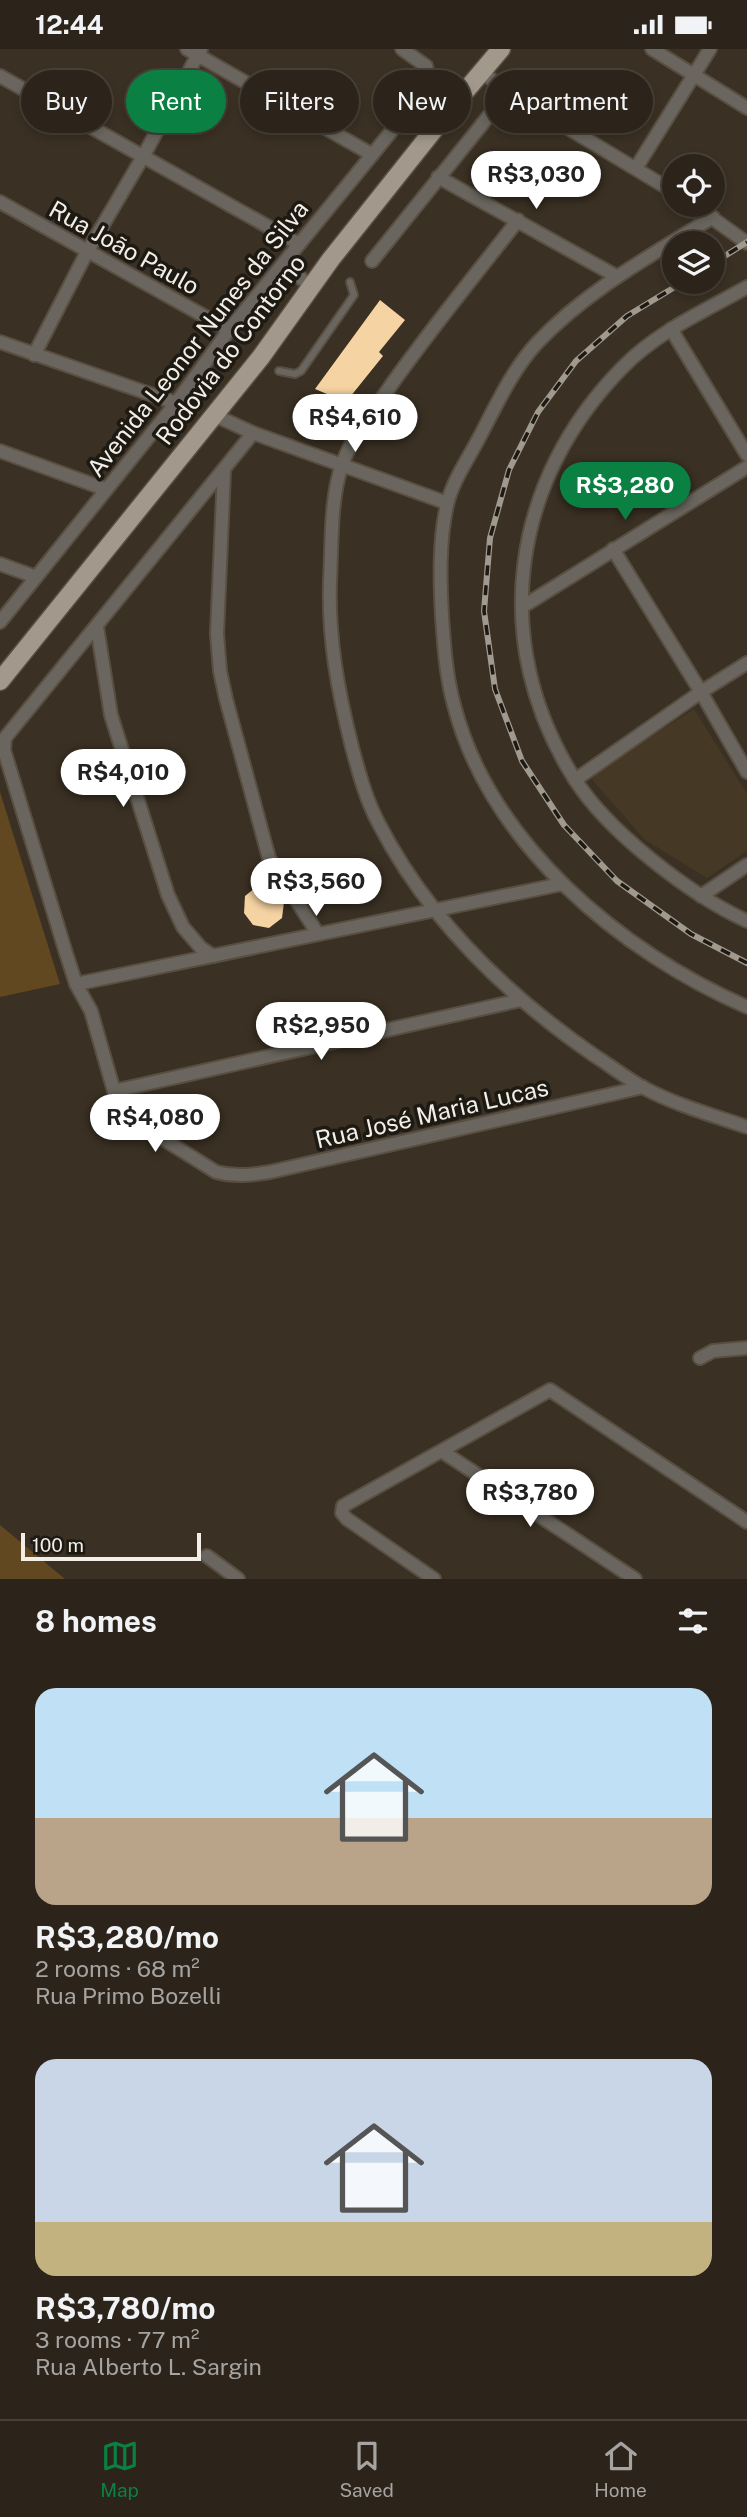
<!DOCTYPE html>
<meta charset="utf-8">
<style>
:root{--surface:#2c241a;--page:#342c23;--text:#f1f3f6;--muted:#a6a4a2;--line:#484139;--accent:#0b8043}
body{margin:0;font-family:"Public Sans",sans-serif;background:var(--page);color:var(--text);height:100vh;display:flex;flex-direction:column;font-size:26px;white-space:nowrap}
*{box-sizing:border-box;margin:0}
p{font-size:23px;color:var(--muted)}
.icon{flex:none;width:38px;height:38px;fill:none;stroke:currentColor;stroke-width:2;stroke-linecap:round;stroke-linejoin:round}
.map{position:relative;height:1530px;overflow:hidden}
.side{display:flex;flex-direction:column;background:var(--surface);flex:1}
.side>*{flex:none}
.hud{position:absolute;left:21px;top:21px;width:705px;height:63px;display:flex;gap:14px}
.buttons{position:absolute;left:662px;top:105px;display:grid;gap:14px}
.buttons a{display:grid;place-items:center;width:63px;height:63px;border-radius:50%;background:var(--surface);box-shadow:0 4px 10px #0003,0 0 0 2px var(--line);font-size:35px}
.scale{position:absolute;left:21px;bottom:18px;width:180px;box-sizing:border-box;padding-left:7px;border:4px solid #f4efe6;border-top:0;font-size:19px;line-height:24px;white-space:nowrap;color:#f4efe6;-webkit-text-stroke:5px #1d1913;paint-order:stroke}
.price{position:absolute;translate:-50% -60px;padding:0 16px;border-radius:24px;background:#fff;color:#222;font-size:23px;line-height:46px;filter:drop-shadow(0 2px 4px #0008)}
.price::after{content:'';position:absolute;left:50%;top:42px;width:21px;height:16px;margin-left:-10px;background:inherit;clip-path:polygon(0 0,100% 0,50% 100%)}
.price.active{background:var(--accent);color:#fff}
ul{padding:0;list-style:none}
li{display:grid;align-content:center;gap:14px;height:371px;padding:0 35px}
li span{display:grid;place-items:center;height:217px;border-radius:21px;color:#555}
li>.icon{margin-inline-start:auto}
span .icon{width:126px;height:126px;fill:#fffc;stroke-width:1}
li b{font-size:30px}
h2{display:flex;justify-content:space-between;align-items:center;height:84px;padding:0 35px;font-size:30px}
.tag{padding:0 24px;border-radius:32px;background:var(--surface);box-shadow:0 4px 10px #0003,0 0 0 2px var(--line);font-size:24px;line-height:63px}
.tag.active{background:var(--accent);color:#fff}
.status{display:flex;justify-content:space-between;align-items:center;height:49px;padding:0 35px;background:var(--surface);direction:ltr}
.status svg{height:19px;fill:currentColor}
.tabs{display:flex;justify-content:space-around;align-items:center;height:98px;border-top:2px solid var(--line);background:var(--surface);font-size:19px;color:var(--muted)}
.tabs a{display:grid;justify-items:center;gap:4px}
.tabs .active{color:var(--accent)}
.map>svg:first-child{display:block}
</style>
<div class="status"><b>12:44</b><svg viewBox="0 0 49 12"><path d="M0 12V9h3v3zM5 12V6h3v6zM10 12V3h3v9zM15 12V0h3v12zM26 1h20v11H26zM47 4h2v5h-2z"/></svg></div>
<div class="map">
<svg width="747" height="1530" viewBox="0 0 747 1530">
<rect width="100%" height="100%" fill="#3a3023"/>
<path fill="#453824" d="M694,660L747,745V802L707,829L645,791L589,727Z"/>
<g fill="#614820">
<path d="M0,743L60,935L0,948Z"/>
<path d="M0,1476L65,1530H0Z"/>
</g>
<g fill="#f5d3a2">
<path d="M380,251L405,271L379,303L383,307L346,353L315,340Z"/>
<path d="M259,836L274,839L284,853L282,869L269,879L253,876L244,864L245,847Z"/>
</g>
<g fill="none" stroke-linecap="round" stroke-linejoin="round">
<g stroke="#584f42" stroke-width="10">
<path id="lane" d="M279,322L295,325L301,322L354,246L350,233"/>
</g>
<g stroke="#584f42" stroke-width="16">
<g id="street">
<path d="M187,0L371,105"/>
<path d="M402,0L426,17L430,35L438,47L452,58"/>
<path d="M652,0L747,59"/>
<path d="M483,24L508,43L674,143"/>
<path d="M0,27L299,195"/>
<path d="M636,119L710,0"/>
<path d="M438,128L616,227"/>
<path d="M0,153L229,281"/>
<path d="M694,156L747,194"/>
<path d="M713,168C652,206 587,241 537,294C512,321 496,357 479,389C468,410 452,433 447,456C439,491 440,531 442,567C444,597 446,627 454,656C490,795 621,903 747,958"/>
<path d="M518,171C474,228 428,283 387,342C370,365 351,389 342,416C330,450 332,496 330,532C328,589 338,643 352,698C359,724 366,751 379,775C428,870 508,947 595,1007C611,1017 627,1030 644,1039C676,1056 712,1066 747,1078"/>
<path d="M372,212L508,43"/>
<path d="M283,215L312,238"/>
<path d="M747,238C705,262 658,282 623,318C511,431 488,593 574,729C607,782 690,846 747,872"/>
<path d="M671,280L747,406"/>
<path d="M0,293L176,354"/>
<path d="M34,306L87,203L144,106L201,0"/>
<path d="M214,366L253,384L447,454"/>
<path d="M253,384L5,689L4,701L66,904L76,935L91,962L114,1042L127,1065L136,1073L216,1123C235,1128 251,1126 270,1123L643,1038"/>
<path d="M0,402L105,440"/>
<path d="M224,422L217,585L220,622L226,650L269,809L318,885"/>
<path d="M613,500L701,643L747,723"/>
<path d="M0,515L36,528"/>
<path d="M522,558L747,418"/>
<path d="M0,573L176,354L229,281L430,35"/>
<path d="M97,578L111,666L168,846L183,878L201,899L213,907"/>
<path d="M575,731L701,643L747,614"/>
<path d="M701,847L747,816"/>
<path d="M76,935L562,835"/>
<path d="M114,1042L521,951"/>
<path d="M700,1309L713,1302L747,1299"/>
<path d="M443,1403L635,1530"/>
<path d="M207,1507L238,1530"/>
<path d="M434,1530L347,1470L342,1464L343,1457L550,1341L747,1473"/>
</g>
</g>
<g stroke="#584f42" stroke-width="21">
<path id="primary" d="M0,632L261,308L331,210L452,58L501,0"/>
</g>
<use href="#lane" stroke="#6a665f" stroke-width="6"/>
<use href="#street" stroke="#6a665f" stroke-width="12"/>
<use href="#primary" stroke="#a2988b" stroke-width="18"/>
<g stroke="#a0998e" stroke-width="6">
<g id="rail">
<path d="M712,215L747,193"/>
<path d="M683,233L627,267L576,312L538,363L509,421L490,489L484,562L495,640L522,712L564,776L617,832L691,885L747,914"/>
</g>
</g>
<use href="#rail" stroke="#1d1913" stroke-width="3.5" stroke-dasharray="10" stroke-linecap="butt"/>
</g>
<g text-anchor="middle" stroke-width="7" stroke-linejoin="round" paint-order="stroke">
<g font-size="24" fill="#f4efe6" stroke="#1d1913">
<text transform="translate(124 199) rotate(29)" y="8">Rua João Paulo</text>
<text transform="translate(198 290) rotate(-52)" y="8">Avenida Leonor Nunes da Silva</text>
<text transform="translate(231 301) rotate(-53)" y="8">Rodovia do Contorno</text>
<text transform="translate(432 1065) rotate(-13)" y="8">Rua José Maria Lucas</text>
</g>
</g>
</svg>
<div class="buttons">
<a><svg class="icon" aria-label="locate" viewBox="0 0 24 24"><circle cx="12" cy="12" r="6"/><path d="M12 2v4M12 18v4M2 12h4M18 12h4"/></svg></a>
<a><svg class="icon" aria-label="layers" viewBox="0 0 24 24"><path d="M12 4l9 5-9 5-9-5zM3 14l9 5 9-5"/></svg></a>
</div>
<div class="scale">100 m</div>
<b class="price" style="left:536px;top:162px">R$3,030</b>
<b class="price" style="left:355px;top:405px">R$4,610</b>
<b class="price active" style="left:625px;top:473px">R$3,280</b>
<b class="price" style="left:123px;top:760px">R$4,010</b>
<b class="price" style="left:316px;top:869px">R$3,560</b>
<b class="price" style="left:321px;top:1013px">R$2,950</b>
<b class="price" style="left:155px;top:1105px">R$4,080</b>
<b class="price" style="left:530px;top:1480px">R$3,780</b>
<div class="hud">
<a class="tag">Buy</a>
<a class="tag active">Rent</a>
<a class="tag">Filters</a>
<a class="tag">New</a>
<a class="tag">Apartment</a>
</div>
</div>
<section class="side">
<h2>8 homes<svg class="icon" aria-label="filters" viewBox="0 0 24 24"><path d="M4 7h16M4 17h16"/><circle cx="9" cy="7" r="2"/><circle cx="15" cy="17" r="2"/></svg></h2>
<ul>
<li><span style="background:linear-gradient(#bfe0f5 60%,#b9a48a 0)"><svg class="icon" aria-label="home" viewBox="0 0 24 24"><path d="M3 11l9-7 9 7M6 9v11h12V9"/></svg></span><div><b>R$3,280/mo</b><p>2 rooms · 68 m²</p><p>Rua Primo Bozelli</p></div></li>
<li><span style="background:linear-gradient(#c9d6e8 75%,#c2b280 0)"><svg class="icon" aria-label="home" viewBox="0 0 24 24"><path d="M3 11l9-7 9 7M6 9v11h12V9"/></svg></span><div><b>R$3,780/mo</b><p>3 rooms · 77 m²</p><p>Rua Alberto L. Sargin</p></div></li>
</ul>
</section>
<nav class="tabs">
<a class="active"><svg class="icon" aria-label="map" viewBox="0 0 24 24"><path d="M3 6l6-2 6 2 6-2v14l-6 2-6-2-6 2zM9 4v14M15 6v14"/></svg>Map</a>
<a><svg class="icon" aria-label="saved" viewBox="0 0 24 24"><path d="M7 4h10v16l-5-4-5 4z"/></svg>Saved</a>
<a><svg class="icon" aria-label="home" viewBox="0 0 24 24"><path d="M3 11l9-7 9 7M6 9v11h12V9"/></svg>Home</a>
</nav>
